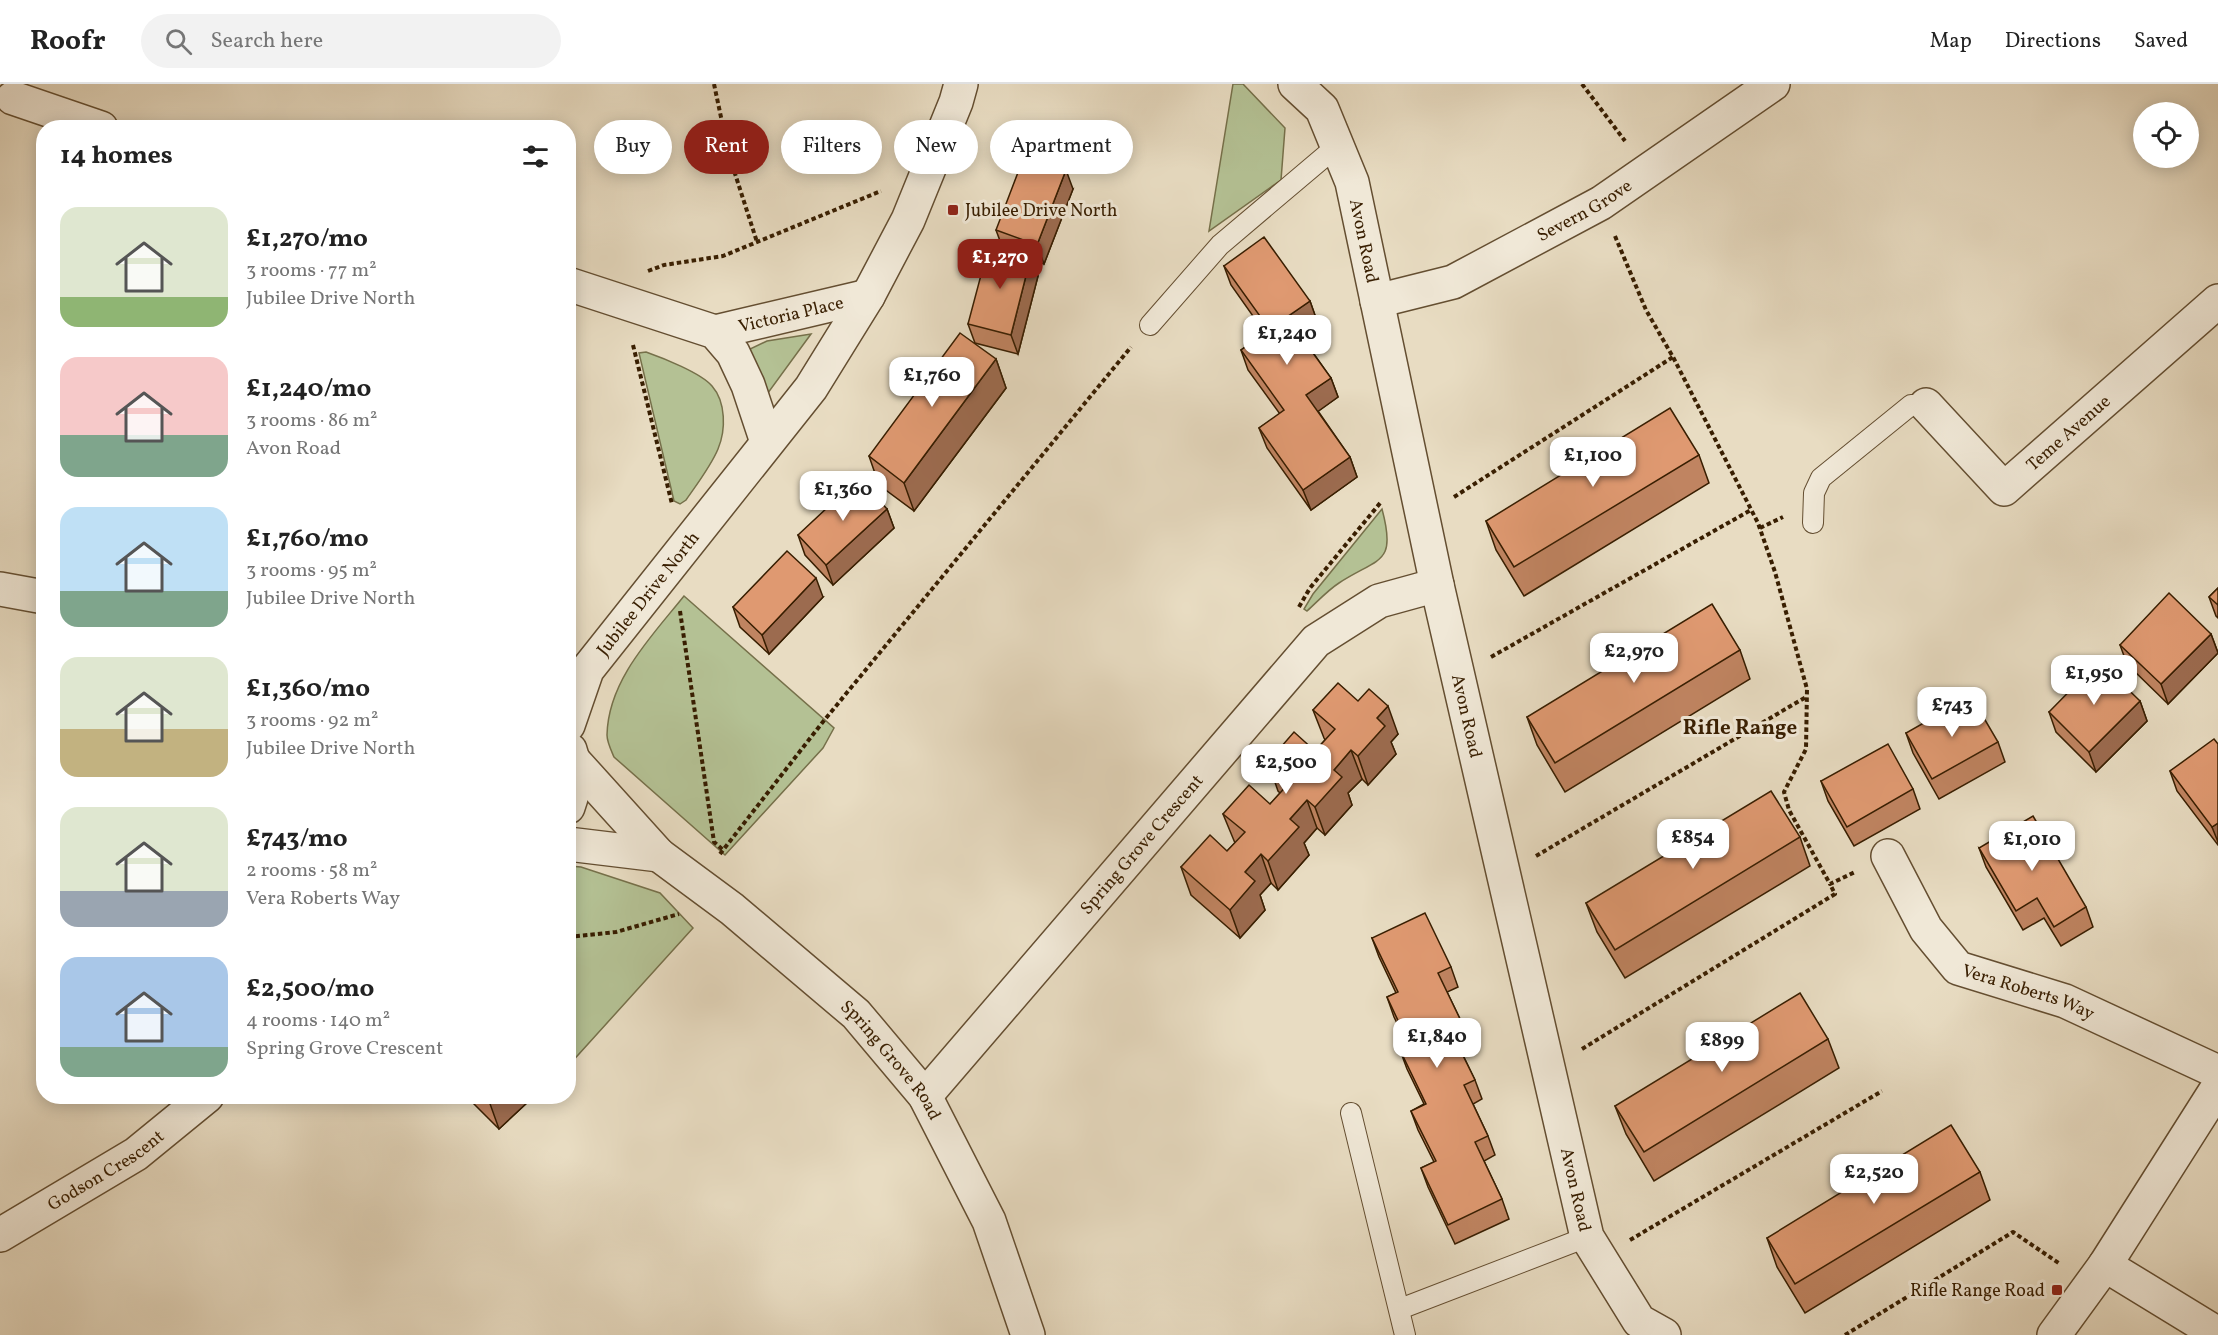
<!DOCTYPE html>
<meta charset="utf-8">
<style>
:root{--surface:#fff;--page:#f2f2f2;--text:#222;--muted:#767676;--line:#e0e0e0;--accent:#8f2418}
body{margin:0;font-family:Vollkorn,serif;background:var(--page);color:var(--text);height:100vh;display:flex;flex-direction:column;font-size:22px;white-space:nowrap}
*{box-sizing:border-box;margin:0}
p{font-size:20px;color:var(--muted)}
.icon{flex:none;width:33px;height:33px;fill:none;stroke:currentColor;stroke-width:2;stroke-linecap:round;stroke-linejoin:round}
.map{position:relative;flex:1;overflow:hidden}
.sheet{position:absolute;left:36px;top:36px;width:540px;height:984px;display:flex;flex-direction:column;background:var(--surface);border-radius:24px;box-shadow:0 3px 15px #0003}
.sheet>*{flex:none}
.banner{position:absolute;left:594px;top:36px;width:570px;height:54px;display:flex;gap:12px}
.controls{position:absolute;left:2133px;top:18px;display:grid;gap:12px}
.controls a{display:grid;place-items:center;width:66px;height:66px;border-radius:50%;background:var(--surface);box-shadow:0 3px 15px #0003;font-size:30px}
.price{position:absolute;translate:-50% -51px;padding:0 14px;border-radius:12px;background:#fff;color:#222;font-size:20px;line-height:39px;filter:drop-shadow(0 2px 3px #0008)}
.price::after{content:'';position:absolute;left:50%;top:36px;width:18px;height:14px;margin-left:-9px;background:inherit;clip-path:polygon(0 0,100% 0,50% 100%)}
.price.active{background:var(--accent);color:#fff}
ul{padding:0;list-style:none}
li{display:flex;align-items:center;gap:18px;height:150px;padding:0 24px}
li span{display:grid;place-items:center;flex:none;width:168px;height:120px;border-radius:18px;color:#555}
li>.icon{margin-inline-start:auto}
span .icon{width:72px;height:72px;fill:#fffc;stroke-width:1}
li b{font-size:26px}
h2{display:flex;justify-content:space-between;align-items:center;height:72px;padding:0 24px;font-size:26px}
.tag{padding:0 21px;border-radius:27px;background:var(--surface);box-shadow:0 3px 15px #0003;font-size:21px;line-height:54px}
.tag.active{background:var(--accent);color:#fff}
header{display:flex;align-items:center;gap:36px;box-sizing:border-box;height:84px;padding:0 30px;background:var(--surface);border-bottom:2px solid var(--line)}
header strong{font-size:28px}
nav{display:flex;gap:33px;margin-inline-start:auto;font-size:21px}
.search{width:420px;height:54px;background:var(--page);display:flex;align-items:center;gap:15px;box-sizing:border-box;padding:0 21px;border-radius:33px;color:var(--muted);font-size:22px}
.map>svg:first-child{display:block}
</style>
<header>
<strong>Roofr</strong>
<div class="search"><svg class="icon" aria-label="search" viewBox="0 0 24 24"><circle cx="10" cy="10" r="6"/><path d="M15 15l6 6"/></svg>Search here</div>
<nav><a>Map</a><a>Directions</a><a>Saved</a></nav>
</header>
<div class="map">
<svg width="2218" height="1251" viewBox="0 0 2218 1251">
<rect width="100%" height="100%" fill="#e8dcc2"/>
<filter id="stains"><feTurbulence type="fractalNoise" baseFrequency=".00333" numOctaves="4"/><feColorMatrix values="0 0 0 0 .2 0 0 0 0 .09 0 0 0 0 .02 0 0 0 .5 -.17"/></filter>
<radialGradient id="worn" r=".72"><stop offset=".6" stop-color="#630" stop-opacity="0"/><stop offset="1" stop-color="#630" stop-opacity=".3"/></radialGradient>
<g fill="#b4c194" stroke="#76704a" stroke-width="1.5">
<path d="M1233,0H1243L1285,44L1281,96L1209,147Z"/>
<path d="M811,250L765,313L748,269L750,265L767,257Z"/>
<path d="M646,268C663,274 701,289 712,302C726,318 726,346 718,365C711,382 697,400 686,416L680,420L674,417L639,269Z"/>
<path d="M1382,425C1397,481 1379,473 1339,499C1328,506 1317,518 1307,527L1304,525L1313,510Z"/>
<path d="M684,512L834,644L823,664L725,771L614,673C611,666 607,658 607,651C608,596 652,552 684,512Z"/>
<path d="M569,782L581,783L660,809L693,844L569,981Z"/>
</g>
<g fill="none" stroke-linecap="round" stroke-linejoin="round">
<g stroke="#644e31" stroke-width="22">
<g id="lane">
<path d="M1150,241L1220,161L1337,62"/>
<path d="M1813,439L1814,409L1821,394L1911,321H1926"/>
<path d="M1351,1029L1405,1251"/>
<path d="M1400,1225L1587,1153"/>
</g>
</g>
<g stroke="#644e31" stroke-width="36">
<g id="street">
<path id="s1" d="M1295,0L1322,25L1352,98L1437,501L1587,1153L1639,1237L1664,1251"/>
<path d="M13,14L101,44"/>
<path d="M568,200L715,248L733,269L748,301L767,358"/>
<path id="s2" d="M1377,217L1453,198L1601,119L1773,0"/>
<path id="s3" d="M715,248L868,212"/>
<path id="s4" d="M1926,321L2004,405L2218,217"/>
<path d="M0,505L44,513"/>
<path id="s5" d="M568,641L587,586L811,304L868,212L908,136L956,18L961,0"/>
<path id="s6" d="M574,677L659,771L732,825L856,930L925,1012L989,1137L1028,1251"/>
<path d="M568,723C575,704 577,685 570,666"/>
<path d="M568,760L659,771"/>
<path id="s7" d="M1888,772L1926,845L1958,884L2065,917L2218,988"/>
<path id="s8" d="M925,1012L1316,557L1379,517L1437,501"/>
<path id="s9" d="M0,1151L136,1070L207,1012"/>
<path d="M2105,1181L2218,1250"/>
<path d="M2054,1251L2105,1181L2218,1003"/>
</g>
</g>
<g stroke="#381e01" stroke-width="4" stroke-dasharray="4.5 3" stroke-linecap="butt">
<path d="M714,0L729,71L757,158"/>
<path d="M1582,0L1625,57"/>
<path d="M1615,152L1646,226L1673,273L1758,439L1775,488L1807,605L1806,665L1784,708L1789,726L1830,800L1855,788"/>
<path d="M648,187L664,181L723,172L881,107"/>
<path d="M633,261L672,420"/>
<path d="M1454,413L1673,273"/>
<path d="M1760,444L1783,433"/>
<path d="M1299,523L1310,504L1381,418"/>
<path d="M680,527L714,758L723,766"/>
<path d="M1491,573L1751,426"/>
<path d="M720,770L822,639L1131,263"/>
<path d="M1536,772L1806,613"/>
<path d="M568,853L616,848L679,830"/>
<path d="M1582,965L1835,810L1830,800"/>
<path d="M1630,1156L1882,1007"/>
<path d="M1845,1251L2013,1148L2060,1180"/>
</g>
<use href="#lane" stroke="#f0e8d7" stroke-width="20"/>
<use href="#street" stroke="#f0e8d7" stroke-width="33"/>
</g>
<g fill="#c08461" stroke="#381e01" stroke-width="1.5">
<path d="M1073,105L1044,180L1033,176L1038,192L1018,270L975,259L968,240L1003,165L996,146Z"/>
<path d="M1224,182L1310,217L1317,237L1299,249L1331,294L1338,313L1318,327L1350,373L1357,393L1311,426L1267,364L1259,344L1280,330L1248,286L1241,266L1265,249L1231,201Z"/>
<path d="M996,275L1006,304L914,427L879,401L869,372Z"/>
<path d="M1699,371L1709,399L1524,512L1496,466L1486,437Z"/>
<path d="M887,425L894,444L833,501L805,471L798,451Z"/>
<path d="M2218,504V534L2216,532L2209,513Z"/>
<path d="M823,513L769,570L740,543L733,523Z"/>
<path d="M2211,550L2218,569L2168,620L2127,580L2120,561Z"/>
<path d="M1740,566L1750,595L1565,708L1537,661L1527,633Z"/>
<path d="M1358,617L1398,650L1391,658L1396,670L1368,701L1362,695L1348,709L1352,721L1325,751L1317,744L1304,759L1309,771L1278,806L1271,799L1260,811L1265,826L1240,854L1191,811L1181,783L1227,767L1235,759L1223,730L1270,720L1280,709L1278,707L1268,678L1315,667L1325,656L1324,654L1313,626Z"/>
<path d="M2140,617L2147,637L2096,688L2056,648L2049,628Z"/>
<path d="M1906,649L1998,658L2005,678L1939,715L1913,669Z"/>
<path d="M2218,660V761L2177,707L2170,687Z"/>
<path d="M1821,697L1913,705L1920,725L1854,762L1828,717Z"/>
<path d="M1800,753L1810,782L1625,894L1597,848L1586,819Z"/>
<path d="M1979,764L2086,823L2093,843L2061,862L2044,834L2023,846L1986,783Z"/>
<path d="M1372,854L1451,883L1458,903L1447,908L1461,937L1468,957L1458,961L1475,996L1482,1015L1473,1020L1488,1052L1495,1071L1484,1077L1502,1115L1509,1135L1455,1160L1428,1103L1421,1084L1434,1078L1418,1046L1411,1027L1424,1020L1407,985L1400,966L1408,962L1394,933L1387,913L1396,909L1379,873Z"/>
<path d="M1828,955L1839,984L1654,1097L1626,1050L1615,1022Z"/>
<path d="M466,1012H529L530,1016L499,1045Z"/>
<path d="M1980,1088L1990,1116L1805,1229L1777,1183L1767,1154Z"/>
</g>
<g fill="#9c6b4f" stroke="#381e01" stroke-width="1.5">
<path d="M1066,86L1073,105L1044,180L1037,161Z"/>
<path d="M1031,172L1038,192L1018,270L1011,251Z"/>
<path d="M1310,217L1317,237L1295,253L1287,233Z"/>
<path d="M996,275L1006,304L914,427L904,399Z"/>
<path d="M1331,294L1338,313L1313,331L1306,311Z"/>
<path d="M1350,373L1357,393L1311,426L1303,406Z"/>
<path d="M887,425L894,444L833,501L826,481Z"/>
<path d="M816,494L823,513L769,570L762,551Z"/>
<path d="M2211,550L2218,569L2168,620L2161,600Z"/>
<path d="M2140,617L2147,637L2096,688L2089,668Z"/>
<path d="M1388,622L1398,650L1391,658L1396,670L1368,701L1358,672L1377,634Z"/>
<path d="M1351,666L1362,695L1348,709L1352,721L1325,751L1315,723L1334,686Z"/>
<path d="M1307,716L1317,744L1304,759L1309,771L1278,806L1268,777L1290,735Z"/>
<path d="M2218,739V758L2212,743Z"/>
<path d="M1261,770L1271,799L1260,811L1265,826L1240,854L1230,826L1245,788Z"/>
<path d="M493,1012H529L530,1016L499,1045L489,1017Z"/>
</g>
<g fill="#df9971" stroke="#381e01" stroke-width="1.5">
<path d="M1025,70L1066,86L1037,161L996,146Z"/>
<path d="M1264,153L1310,217L1287,233L1331,294L1306,311L1350,373L1303,406L1259,344L1284,326L1241,266L1270,246L1224,182Z"/>
<path d="M989,161L1031,172L1011,251L968,240Z"/>
<path d="M960,249L996,275L904,399L869,372Z"/>
<path d="M1670,324L1699,371L1514,483L1486,437Z"/>
<path d="M859,394L887,425L826,481L798,451Z"/>
<path d="M787,467L816,494L762,551L733,523Z"/>
<path d="M2218,504V521L2209,513Z"/>
<path d="M2169,509L2211,550L2161,600L2120,561Z"/>
<path d="M1712,520L1740,566L1555,679L1527,633Z"/>
<path d="M2099,577L2140,617L2089,668L2049,628Z"/>
<path d="M1338,599L1358,617L1369,605L1388,622L1377,634L1385,642L1358,672L1351,666L1334,686L1342,693L1315,723L1307,716L1290,735L1299,743L1268,777L1261,770L1245,788L1255,797L1230,826L1181,783L1210,751L1227,767L1245,748L1223,730L1249,701L1270,720L1290,698L1268,678L1294,648L1315,667L1335,645L1313,626Z"/>
<path d="M1971,612L1998,658L1932,695L1906,649Z"/>
<path d="M2214,655L2218,660V739L2212,743L2170,687Z"/>
<path d="M1888,660L1913,705L1847,743L1821,697Z"/>
<path d="M1771,707L1800,753L1615,866L1586,819Z"/>
<path d="M2033,732L2086,823L2054,843L2037,814L2016,827L1979,764Z"/>
<path d="M1425,829L1451,883L1438,889L1461,937L1449,943L1475,996L1464,1001L1488,1052L1475,1058L1502,1115L1448,1141L1421,1084L1436,1077L1411,1027L1426,1020L1400,966L1410,962L1387,913L1398,908L1372,854Z"/>
<path d="M1800,909L1828,955L1644,1068L1615,1022Z"/>
<path d="M485,1012H493L489,1017Z"/>
<path d="M1951,1041L1980,1088L1795,1200L1767,1154Z"/>
</g>
<g fill="#8f2418" stroke="#f0e8d7" stroke-width="2">
<rect x="947" y="120" width="12" height="12" rx="3"/>
<rect x="2051" y="1200" width="12" height="12" rx="3"/>
</g>
<g text-anchor="middle" stroke-width="6" stroke-linejoin="round" paint-order="stroke">
<g font-size="18" fill="#381e01" stroke="#f0e8d7" text-anchor="start">
<text x="965" y="132">Jubilee Drive North</text>
<text x="2045" y="1212" text-anchor="end">Rifle Range Road</text>
</g>
<g font-size="18" fill="#381e01" stroke="#f0e8d7">
<text dy="6" stroke="none"><textPath href="#s2" startOffset="228">Severn Grove</textPath></text>
<text dy="6" stroke="none"><textPath href="#s1" startOffset="176">Avon Road</textPath></text>
<text dy="6" stroke="none"><textPath href="#s3" startOffset="78">Victoria Place</textPath></text>
<text dy="6" stroke="none"><textPath href="#s4" startOffset="200">Teme Avenue</textPath></text>
<text dy="6" stroke="none"><textPath href="#s5" startOffset="156">Jubilee Drive North</textPath></text>
<text dy="6" stroke="none"><textPath href="#s1" startOffset="662">Avon Road</textPath></text>
<text dy="6" stroke="none"><textPath href="#s8" startOffset="332">Spring Grove Crescent</textPath></text>
<text dy="6" stroke="none"><textPath href="#s7" startOffset="207">Vera Roberts Way</textPath></text>
<text dy="6" stroke="none"><textPath href="#s6" startOffset="438">Spring Grove Road</textPath></text>
<text dy="6" stroke="none"><textPath href="#s9" startOffset="124">Godson Crescent</textPath></text>
<text dy="6" stroke="none"><textPath href="#s1" startOffset="1148">Avon Road</textPath></text>
</g>
<g font-size="21" font-weight="bold" fill="#381e01" stroke="#f0e8d7">
<text x="1740" y="650">Rifle Range</text>
</g>
</g>
<rect width="100%" height="100%" filter="url(#stains)"/>
<rect width="100%" height="100%" fill="url(#worn)"/>
</svg>
<div class="controls">
<a><svg class="icon" aria-label="locate" viewBox="0 0 24 24"><circle cx="12" cy="12" r="6"/><path d="M12 2v4M12 18v4M2 12h4M18 12h4"/></svg></a>
</div>
<b class="price active" style="left:1000px;top:206px">£1,270</b>
<b class="price" style="left:1287px;top:282px">£1,240</b>
<b class="price" style="left:932px;top:324px">£1,760</b>
<b class="price" style="left:1593px;top:404px">£1,100</b>
<b class="price" style="left:843px;top:438px">£1,360</b>
<b class="price" style="left:1634px;top:600px">£2,970</b>
<b class="price" style="left:2094px;top:622px">£1,950</b>
<b class="price" style="left:1952px;top:654px">£743</b>
<b class="price" style="left:1286px;top:711px">£2,500</b>
<b class="price" style="left:1693px;top:786px">£854</b>
<b class="price" style="left:2032px;top:788px">£1,010</b>
<b class="price" style="left:1437px;top:985px">£1,840</b>
<b class="price" style="left:1722px;top:989px">£899</b>
<b class="price" style="left:1874px;top:1121px">£2,520</b>
<div class="banner">
<a class="tag">Buy</a>
<a class="tag active">Rent</a>
<a class="tag">Filters</a>
<a class="tag">New</a>
<a class="tag">Apartment</a>
</div>
<section class="sheet">
<h2>14 homes<svg class="icon" aria-label="filters" viewBox="0 0 24 24"><path d="M4 7h16M4 17h16"/><circle cx="9" cy="7" r="2"/><circle cx="15" cy="17" r="2"/></svg></h2>
<ul>
<li><span style="background:linear-gradient(#dfe7d0 75%,#8fb573 0)"><svg class="icon" aria-label="home" viewBox="0 0 24 24"><path d="M3 11l9-7 9 7M6 9v11h12V9"/></svg></span><div><b>£1,270/mo</b><p>3 rooms · 77 m²</p><p>Jubilee Drive North</p></div></li>
<li><span style="background:linear-gradient(#f6c9c9 65%,#7fa58c 0)"><svg class="icon" aria-label="home" viewBox="0 0 24 24"><path d="M3 11l9-7 9 7M6 9v11h12V9"/></svg></span><div><b>£1,240/mo</b><p>3 rooms · 86 m²</p><p>Avon Road</p></div></li>
<li><span style="background:linear-gradient(#bfe0f5 70%,#7fa58c 0)"><svg class="icon" aria-label="home" viewBox="0 0 24 24"><path d="M3 11l9-7 9 7M6 9v11h12V9"/></svg></span><div><b>£1,760/mo</b><p>3 rooms · 95 m²</p><p>Jubilee Drive North</p></div></li>
<li><span style="background:linear-gradient(#dfe7d0 60%,#c2b280 0)"><svg class="icon" aria-label="home" viewBox="0 0 24 24"><path d="M3 11l9-7 9 7M6 9v11h12V9"/></svg></span><div><b>£1,360/mo</b><p>3 rooms · 92 m²</p><p>Jubilee Drive North</p></div></li>
<li><span style="background:linear-gradient(#dfe7d0 70%,#9aa5b1 0)"><svg class="icon" aria-label="home" viewBox="0 0 24 24"><path d="M3 11l9-7 9 7M6 9v11h12V9"/></svg></span><div><b>£743/mo</b><p>2 rooms · 58 m²</p><p>Vera Roberts Way</p></div></li>
<li><span style="background:linear-gradient(#a9c7e8 75%,#7fa58c 0)"><svg class="icon" aria-label="home" viewBox="0 0 24 24"><path d="M3 11l9-7 9 7M6 9v11h12V9"/></svg></span><div><b>£2,500/mo</b><p>4 rooms · 140 m²</p><p>Spring Grove Crescent</p></div></li>
</ul>
</section>
</div>
